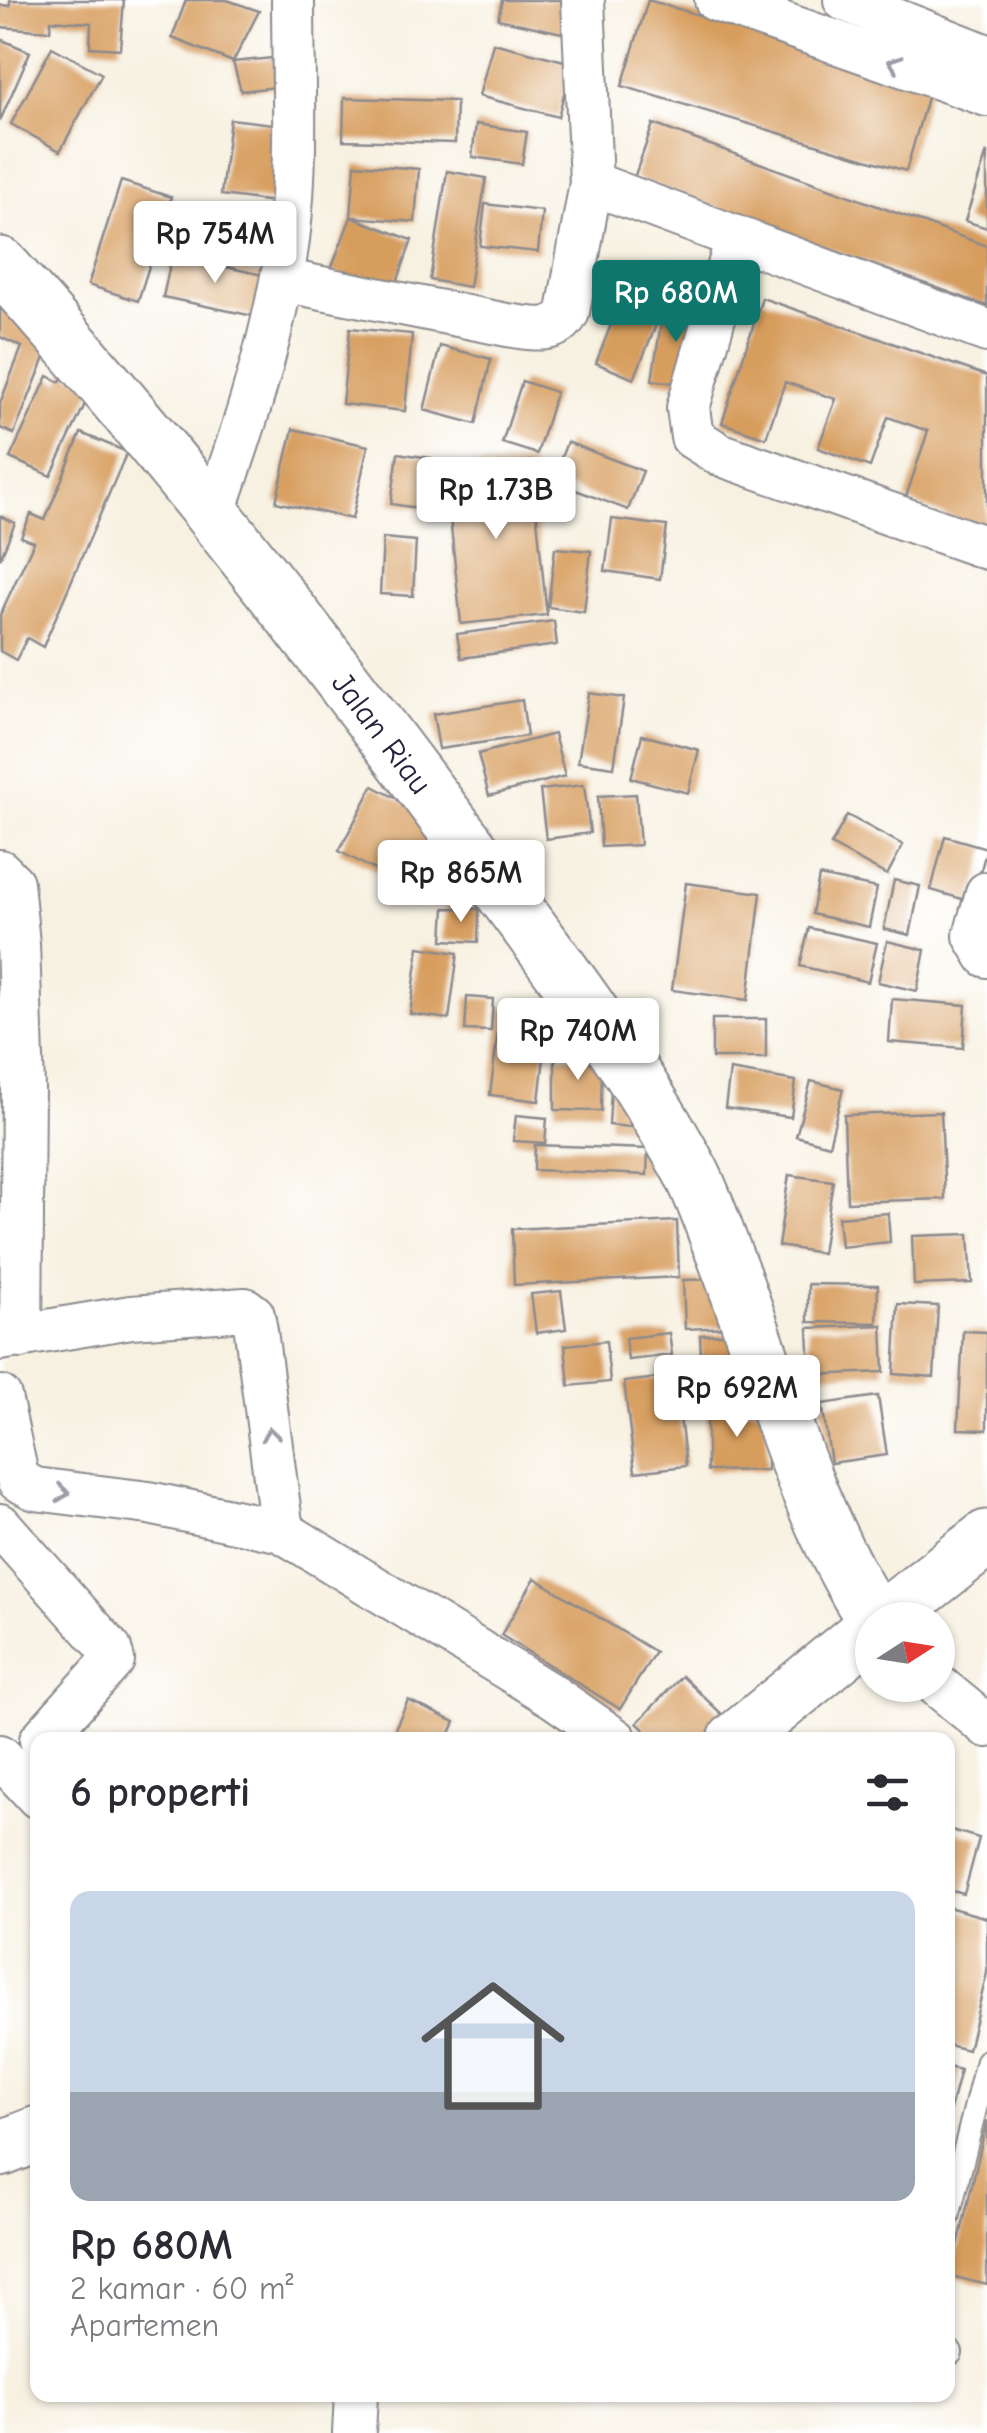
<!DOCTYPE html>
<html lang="id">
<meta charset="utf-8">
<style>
:root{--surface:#fff;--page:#f2f2f3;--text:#2b2b33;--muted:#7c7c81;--accent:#0f766e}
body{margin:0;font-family:"Comic Neue",sans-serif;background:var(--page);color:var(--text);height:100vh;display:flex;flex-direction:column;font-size:38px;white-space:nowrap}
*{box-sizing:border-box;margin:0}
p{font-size:32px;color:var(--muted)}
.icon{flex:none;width:55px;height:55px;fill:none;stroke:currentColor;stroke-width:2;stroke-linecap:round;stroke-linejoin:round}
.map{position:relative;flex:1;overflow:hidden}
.details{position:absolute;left:30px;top:1732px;width:925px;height:670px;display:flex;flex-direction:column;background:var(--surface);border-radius:20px;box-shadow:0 2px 8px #0004}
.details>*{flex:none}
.needle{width:65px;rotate:78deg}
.fabs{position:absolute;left:855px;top:1602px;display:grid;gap:20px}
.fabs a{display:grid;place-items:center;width:100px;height:100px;border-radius:50%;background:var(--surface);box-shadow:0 2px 8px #0004;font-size:50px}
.price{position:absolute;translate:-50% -85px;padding:0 22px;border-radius:10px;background:#fff;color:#222;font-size:32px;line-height:65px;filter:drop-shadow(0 2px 5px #0008)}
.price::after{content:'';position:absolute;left:50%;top:60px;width:30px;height:22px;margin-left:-15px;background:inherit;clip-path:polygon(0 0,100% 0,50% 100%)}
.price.current{background:var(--accent);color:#fff}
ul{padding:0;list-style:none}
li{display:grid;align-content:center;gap:20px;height:530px;padding:0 40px}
li span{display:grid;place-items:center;height:310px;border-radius:20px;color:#555}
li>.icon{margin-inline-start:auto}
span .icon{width:180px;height:180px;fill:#fffc;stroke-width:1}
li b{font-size:42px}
h2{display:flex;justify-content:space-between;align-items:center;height:120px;padding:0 40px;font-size:42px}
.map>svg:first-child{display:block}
</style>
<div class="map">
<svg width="987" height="2433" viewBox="0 0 987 2433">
<rect width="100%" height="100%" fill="#fff"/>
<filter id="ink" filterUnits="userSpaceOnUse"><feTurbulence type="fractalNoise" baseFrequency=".01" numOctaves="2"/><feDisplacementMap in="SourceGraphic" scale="20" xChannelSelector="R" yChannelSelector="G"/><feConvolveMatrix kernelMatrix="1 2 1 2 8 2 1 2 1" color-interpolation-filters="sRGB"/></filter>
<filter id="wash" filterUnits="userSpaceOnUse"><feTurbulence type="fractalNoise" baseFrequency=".0048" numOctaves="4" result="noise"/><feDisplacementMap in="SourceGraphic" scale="40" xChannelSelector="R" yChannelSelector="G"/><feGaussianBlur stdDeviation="2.25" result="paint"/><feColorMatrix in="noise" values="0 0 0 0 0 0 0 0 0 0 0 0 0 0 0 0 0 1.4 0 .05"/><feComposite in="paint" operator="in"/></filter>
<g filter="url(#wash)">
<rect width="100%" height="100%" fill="#f7f1e1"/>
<g id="blocks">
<g fill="#d79d5d">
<path d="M10,0H124L120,49L90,47L91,23L51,20L50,31L0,27V5L10,6Z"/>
<path d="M186,0H227L259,11L233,62L291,56L294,85L241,91L233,62L172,38Z"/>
<path d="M502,0H569L562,33L498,19Z"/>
<path d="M648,0L931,84L906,171L622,86Z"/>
<path d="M0,39L30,52L0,121Z"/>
<path d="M493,43L572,63L558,117L479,96Z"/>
<path d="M52,47L102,74L60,151L11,124Z"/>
<path d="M344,98L456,101L455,143L343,140Z"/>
<path d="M230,119L291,126L282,203L221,195Z"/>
<path d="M476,124L527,132L522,164L472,157Z"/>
<path d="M653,124L987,246V306L634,178Z"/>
<path d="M987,152V228L965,221Z"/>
<path d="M355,164L419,169L415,222L351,217L412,240L392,296L330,272L351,217Z"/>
<path d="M447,171L486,178L469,287L430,280Z"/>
<path d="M121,181L171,197L138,301L88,285Z"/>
<path d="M485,204L542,211L538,252L480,246Z"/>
<path d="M172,255L267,276L258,317L163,297Z"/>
<path d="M625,289L664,305L634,379L596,363Z"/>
<path d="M0,296L55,333L14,434L0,428V403L22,347L0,337Z"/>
<path d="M762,298L987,376V532L905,500L928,431L888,417L870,467L818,448L836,399L785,382L766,438L722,423Z"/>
<path d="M664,305L700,311L688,385L652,380Z"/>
<path d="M350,328L412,334L405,411L342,404Z"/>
<path d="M440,346L491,359L476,424L424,410Z"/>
<path d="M65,371L94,385L51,476L10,458L48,376L60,382Z"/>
<path d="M522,381L556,392L537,454L502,443Z"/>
<path d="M293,429L368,446L352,519L276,502Z"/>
<path d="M81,433L127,452L43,647L27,638L16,660L0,651V615L34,542L21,537L31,514L45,520Z"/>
<path d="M567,442L643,471L628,510L552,481Z"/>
<path d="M398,453L431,458L424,509L391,504Z"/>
<path d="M531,461L547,615L461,624L445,469Z"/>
<path d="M0,516L15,523L0,559Z"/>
<path d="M612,519L667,526L660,579L605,571Z"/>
<path d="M383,538L416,541L413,596L380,594Z"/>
<path d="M555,548L591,551L584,612L548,607Z"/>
<path d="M554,621L557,645L461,658L457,634Z"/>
<path d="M589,693L624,698L614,767L578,762Z"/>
<path d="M522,700L527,736L439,749L433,714Z"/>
<path d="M554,734L565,776L489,796L478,754Z"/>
<path d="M642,735L699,750L688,793L631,778Z"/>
<path d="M584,785L590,833L546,839L540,790Z"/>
<path d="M373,786L441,822L407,887L339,851Z"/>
<path d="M636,794L640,845L601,847L598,796Z"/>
<path d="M847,815L903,845L887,875L831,845Z"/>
<path d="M945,836L987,848L972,902L931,890Z"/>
<path d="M819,876L877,888L869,927L812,914Z"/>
<path d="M894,880L920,886L910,935L884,929Z"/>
<path d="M686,883L761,893L748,1000L672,990Z"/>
<path d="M445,908L479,909L478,942L443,940Z"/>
<path d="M809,928L877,943L868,982L800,966Z"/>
<path d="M887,941L925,950L917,991L878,982Z"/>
<path d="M419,947L458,953L449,1019L410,1014Z"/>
<path d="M467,997L493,999L491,1031L465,1030Z"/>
<path d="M892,999L966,1005L963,1048L889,1042Z"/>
<path d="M501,1008L549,1014L539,1101L490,1095Z"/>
<rect x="712" y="1019" width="54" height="39"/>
<path d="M555,1056L602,1057L601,1111L555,1110Z"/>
<path d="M730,1070L796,1081L791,1117L725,1108Z"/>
<path d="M811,1081L843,1089L829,1145L796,1136Z"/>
<path d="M611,1089L633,1091L630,1127L609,1125Z"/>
<path d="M941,1112L945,1199L847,1202L844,1115Z"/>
<path d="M516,1115L547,1118L545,1143L513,1141Z"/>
<path d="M535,1145L648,1149L647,1175L534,1170Z"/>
<path d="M789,1175L833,1181L822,1253L778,1246Z"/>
<path d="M888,1213L890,1242L841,1247L838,1217Z"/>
<path d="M677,1221L679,1277L514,1285L512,1229Z"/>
<path d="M969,1234L972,1283L914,1285L912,1236Z"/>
<path d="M726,1279L728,1327L685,1329L683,1280Z"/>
<path d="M808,1284L878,1285L877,1323L808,1322Z"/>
<path d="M561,1291L566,1329L536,1333L531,1294Z"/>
<path d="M898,1304L938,1306L934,1377L894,1374Z"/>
<path d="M882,1325L884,1372L810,1375L808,1328Z"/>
<path d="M963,1331L987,1332V1430L958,1429Z"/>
<path d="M669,1333L672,1355L628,1360L625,1338Z"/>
<path d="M741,1333L742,1373L702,1375L700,1335Z"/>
<path d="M606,1341L610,1382L569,1386L565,1345Z"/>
<path d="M675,1376L686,1466L635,1472L624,1382Z"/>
<path d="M878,1396L887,1455L831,1463L822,1404Z"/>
<path d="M767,1408V1470L707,1471V1409Z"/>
<path d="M535,1578L655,1652L620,1709L501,1635Z"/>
<path d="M682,1676L729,1721L710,1740H655L637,1723Z"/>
<path d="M408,1700L455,1722L447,1740H403L392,1735Z"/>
<path d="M948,1829L979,1838L964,1894L948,1890Z"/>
<path d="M948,1907L987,1918V1973L968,2050L948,2045Z"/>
<path d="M948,2067L960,2070L949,2113H948Z"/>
<path d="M987,2120V2285L951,2276Z"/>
</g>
</g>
</g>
<g filter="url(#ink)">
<use href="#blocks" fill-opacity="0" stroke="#8c8a8e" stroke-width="2.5"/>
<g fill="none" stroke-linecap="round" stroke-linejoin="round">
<g stroke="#8c8a8e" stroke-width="26">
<g id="service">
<path d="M948,2217L987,2061"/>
<path d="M948,2352L951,2353"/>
</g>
</g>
<g stroke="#8c8a8e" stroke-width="46">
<g id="minor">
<path d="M716,0L987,95"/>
<path d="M845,0L987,56"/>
<path d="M591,183L987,331"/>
<path d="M737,238L688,408L692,437L719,454L987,548"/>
<path d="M282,280L507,325C529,328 556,336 568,312L591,183L583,0"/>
<path d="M213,516C240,440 266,361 281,282C300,190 293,93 293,0"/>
<path d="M0,871L12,883L18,944L23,1088L21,1337"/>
<path d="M987,893L975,936L987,956"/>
<path d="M0,1339L131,1317L245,1309L253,1315L256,1331L282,1531"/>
<path d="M0,1397L18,1480L35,1489L149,1503L282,1531L554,1697L616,1740"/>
<path d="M0,1525L110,1649L113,1660L41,1740"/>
<path d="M937,1685L987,1726"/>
<path d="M0,1756L38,1797"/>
<path d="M354,2433L356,2395"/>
</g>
</g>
<g stroke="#8c8a8e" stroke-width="59">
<g id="secondary">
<path d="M0,265C156,436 298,620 437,805C525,922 618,1039 689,1168C703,1193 712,1224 723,1251C774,1381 799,1501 875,1620"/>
<path d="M882,1620L987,1538"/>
<path d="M736,1740L872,1628"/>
<path d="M0,2149L38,2134"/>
</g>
</g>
<use href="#service" stroke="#fff" stroke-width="22"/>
<use href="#minor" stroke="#fff" stroke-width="42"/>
<use href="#secondary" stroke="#fff" stroke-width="55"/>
</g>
<defs><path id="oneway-chevron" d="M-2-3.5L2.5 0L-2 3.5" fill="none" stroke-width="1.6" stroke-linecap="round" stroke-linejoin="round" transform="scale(2.5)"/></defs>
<g stroke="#9c9ca7">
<use href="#oneway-chevron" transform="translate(895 63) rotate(-161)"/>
<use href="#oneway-chevron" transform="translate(270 1434) rotate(-98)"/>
<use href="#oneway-chevron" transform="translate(63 1493) rotate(7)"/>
</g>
</g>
<g text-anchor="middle" stroke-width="10" stroke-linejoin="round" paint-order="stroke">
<g font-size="32" fill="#22223b" stroke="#fff">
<text transform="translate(382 733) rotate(53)" y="11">Jalan Riau</text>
</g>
</g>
</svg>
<div class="fabs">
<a><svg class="needle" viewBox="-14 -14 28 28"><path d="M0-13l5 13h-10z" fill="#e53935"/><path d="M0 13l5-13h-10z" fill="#7c7c81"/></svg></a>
</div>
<b class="price" style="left:215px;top:286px">Rp 754M</b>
<b class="price current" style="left:676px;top:345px">Rp 680M</b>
<b class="price" style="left:496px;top:542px">Rp 1.73B</b>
<b class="price" style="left:461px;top:925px">Rp 865M</b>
<b class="price" style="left:578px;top:1083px">Rp 740M</b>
<b class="price" style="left:737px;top:1440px">Rp 692M</b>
<section class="details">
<h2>6 properti<svg class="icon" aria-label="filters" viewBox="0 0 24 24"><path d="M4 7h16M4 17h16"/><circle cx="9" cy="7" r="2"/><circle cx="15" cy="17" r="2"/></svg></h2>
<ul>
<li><span style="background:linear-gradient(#c9d6e8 65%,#9aa5b1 0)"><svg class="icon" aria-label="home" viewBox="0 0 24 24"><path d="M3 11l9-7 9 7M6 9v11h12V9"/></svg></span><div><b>Rp 680M</b><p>2 kamar · 60 m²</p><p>Apartemen</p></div></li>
</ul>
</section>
</div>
